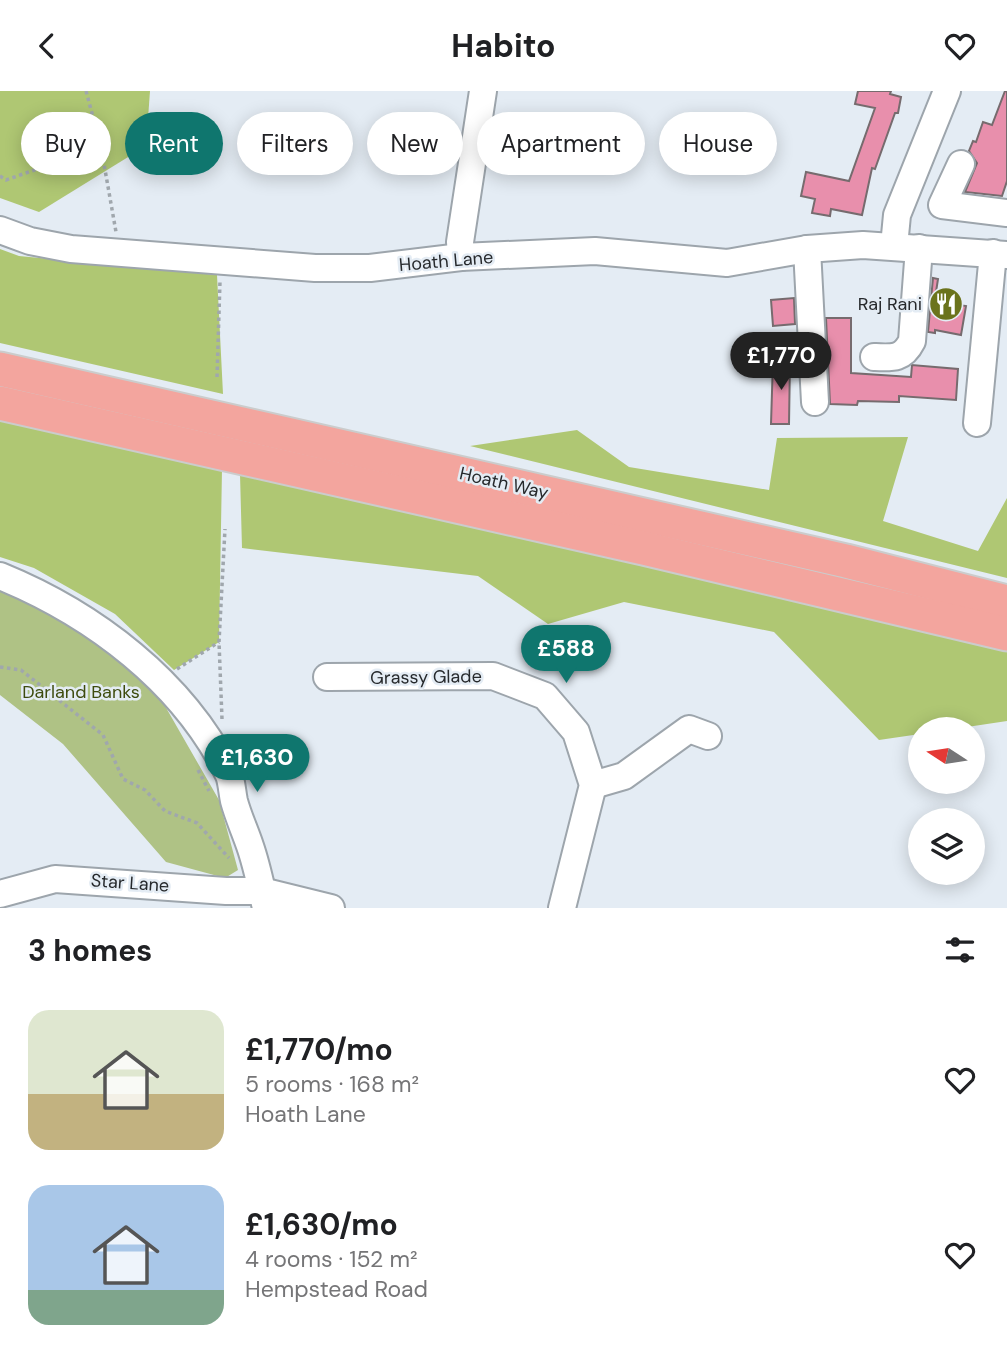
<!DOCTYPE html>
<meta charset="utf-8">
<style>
:root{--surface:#fff;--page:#f2f2f2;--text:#202124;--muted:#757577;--accent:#0f766e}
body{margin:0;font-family:"DM Sans",sans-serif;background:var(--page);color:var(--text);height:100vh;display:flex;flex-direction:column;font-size:26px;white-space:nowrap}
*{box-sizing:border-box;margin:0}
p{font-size:23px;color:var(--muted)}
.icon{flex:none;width:38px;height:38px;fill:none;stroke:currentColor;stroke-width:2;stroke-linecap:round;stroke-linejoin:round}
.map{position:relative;height:817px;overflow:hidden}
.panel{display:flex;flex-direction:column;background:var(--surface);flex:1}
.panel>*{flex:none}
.top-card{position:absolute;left:21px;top:21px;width:966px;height:63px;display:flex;gap:14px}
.needle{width:46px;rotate:282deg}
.tools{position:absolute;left:908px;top:626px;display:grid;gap:14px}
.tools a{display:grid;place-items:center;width:77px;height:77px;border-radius:50%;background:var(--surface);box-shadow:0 4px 18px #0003;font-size:35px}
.price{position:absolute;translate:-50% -60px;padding:0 16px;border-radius:24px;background:var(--accent);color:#fff;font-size:23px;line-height:46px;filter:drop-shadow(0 2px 4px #0008)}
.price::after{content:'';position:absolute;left:50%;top:42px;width:21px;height:16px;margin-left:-10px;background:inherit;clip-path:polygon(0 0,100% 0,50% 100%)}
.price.current{background:#222;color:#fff}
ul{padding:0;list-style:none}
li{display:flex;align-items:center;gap:21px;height:175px;padding:0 28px}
li span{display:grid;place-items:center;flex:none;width:196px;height:140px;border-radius:21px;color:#555}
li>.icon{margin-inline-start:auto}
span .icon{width:84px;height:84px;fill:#fffc;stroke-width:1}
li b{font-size:30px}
h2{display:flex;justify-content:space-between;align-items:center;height:84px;padding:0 28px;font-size:30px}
.tag{padding:0 24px;border-radius:32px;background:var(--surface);box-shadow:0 4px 18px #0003;font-size:24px;line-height:63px}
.tag.current{background:var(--accent);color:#fff}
header{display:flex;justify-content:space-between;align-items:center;height:91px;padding:0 28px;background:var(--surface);font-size:32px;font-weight:700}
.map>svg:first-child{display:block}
</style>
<header><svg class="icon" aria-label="back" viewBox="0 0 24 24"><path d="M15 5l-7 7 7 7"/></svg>Habito<svg class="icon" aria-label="heart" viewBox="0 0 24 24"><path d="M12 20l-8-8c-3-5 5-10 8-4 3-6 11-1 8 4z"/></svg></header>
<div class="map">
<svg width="1007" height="817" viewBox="0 0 1007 817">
<rect width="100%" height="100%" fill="#e4ecf4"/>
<path fill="#afc285" d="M0,495L110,557L161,608L219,709L238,779L225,787L166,771L63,653L0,604Z"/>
<g fill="#afc773">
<path d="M0,0H150L146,55L39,121L0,107Z"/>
<path d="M0,158L19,165L217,184L223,303L0,252Z"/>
<path d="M0,325L222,378L219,551L174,579L115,523L34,477L0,466Z"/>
<path d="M577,339L629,376L769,399L777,347L908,346L883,430L978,460L1007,407V487L470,355Z"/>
<path d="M240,383L1007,558V630L947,639H920V643L879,649L774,541L624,511L548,533L478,485L242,457Z"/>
</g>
<g fill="#e88fac" stroke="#766b6e" stroke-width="2">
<path d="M858,0H891L890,3L901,6L898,22H895L875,78L872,77L862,124L831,118L830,125L812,122L815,108L801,105L806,81L849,90L875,17L855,13Z"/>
<path d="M1005,0H1007V90L1002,105L965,101L977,72L969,60L973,50L976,51L983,31L992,34Z"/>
<path d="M933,187L938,188L936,201L941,202L940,211L966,215L961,244L935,239V242L928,241Z"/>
<path d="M794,207L795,233L773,235L771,209Z"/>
<path d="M826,227H851V282L911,286L912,274L958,278L956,309L899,305V311L858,310L857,314L830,313Z"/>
<path d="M773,269H790L789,333H771Z"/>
</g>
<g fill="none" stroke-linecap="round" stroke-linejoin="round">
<g stroke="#9da5ac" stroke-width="30">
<g id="minor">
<path d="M961,73L942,114L1007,122"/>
<path d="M0,139L30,150L71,158L315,177H370L461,166L595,160L727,172L807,158L863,154L1007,164"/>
<path d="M894,155L897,124L947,0"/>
<path d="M807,158L815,311"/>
<path d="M461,166L460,151L483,0"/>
<path d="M874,266C893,267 903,268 912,250L919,157"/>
<path d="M977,332L993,162"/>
<path d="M0,485C93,523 184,591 229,684C232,692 232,701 234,710C238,725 245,740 250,755C257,775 261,796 266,817"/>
<path d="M327,586L493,585L545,605L576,641L593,694L562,817"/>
<path d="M593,694L624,685L689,638L708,645"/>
<path d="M0,803L55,788L226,800H262L331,817"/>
</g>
</g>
<g stroke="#cbcccc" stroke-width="37">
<g id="major">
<path d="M0,278L846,470L1007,511"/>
<path d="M0,312L643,457L1007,543"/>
</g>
</g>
<g stroke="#a0a7ad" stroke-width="3.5" stroke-dasharray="3.5 3.5" stroke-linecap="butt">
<path d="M86,0L101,56L116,141"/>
<path d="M0,85L6,89L100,56"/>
<path d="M217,286L220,190"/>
<path d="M0,576L21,579L103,644L123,688L145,699L165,720L197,732L229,767"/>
<path d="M177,578L219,551"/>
<path d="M222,628L219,551L225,438"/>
<path d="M198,679L209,700"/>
</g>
<use href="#minor" stroke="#fff" stroke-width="26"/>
<use href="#major" stroke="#f3a59e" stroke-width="33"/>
</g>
<defs>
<g id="restaurant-disc" transform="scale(1.75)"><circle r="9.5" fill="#6b731c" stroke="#e4ecf4"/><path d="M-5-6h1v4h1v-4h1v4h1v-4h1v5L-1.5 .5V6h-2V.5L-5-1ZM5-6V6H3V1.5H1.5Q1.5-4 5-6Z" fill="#fff"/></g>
</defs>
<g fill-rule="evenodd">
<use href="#restaurant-disc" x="946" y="213"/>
</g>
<g text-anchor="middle" stroke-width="5" stroke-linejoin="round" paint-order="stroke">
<g font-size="18" fill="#26292c" stroke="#e4ecf4">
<text transform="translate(446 170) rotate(-5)" y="6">Hoath Lane</text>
<text transform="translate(504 392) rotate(13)" y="6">Hoath Way</text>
<text transform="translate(426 586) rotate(-1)" y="6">Grassy Glade</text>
<text transform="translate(130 792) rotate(4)" y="6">Star Lane</text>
</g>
<g font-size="18" fill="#26292c" stroke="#e4ecf4" text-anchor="end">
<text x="922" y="219">Raj Rani</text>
</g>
<g font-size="18" fill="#3d4b0d" stroke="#e4ecf4">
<text x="81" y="607">Darland Banks</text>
</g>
</g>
</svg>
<div class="tools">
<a><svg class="needle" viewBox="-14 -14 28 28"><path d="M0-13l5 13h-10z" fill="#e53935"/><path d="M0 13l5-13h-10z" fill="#757577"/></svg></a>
<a><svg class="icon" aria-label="layers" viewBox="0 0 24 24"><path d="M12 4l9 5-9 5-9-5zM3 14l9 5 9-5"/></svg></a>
</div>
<b class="price current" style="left:781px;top:301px">£1,770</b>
<b class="price" style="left:566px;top:594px">£588</b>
<b class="price" style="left:257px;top:703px">£1,630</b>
<div class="top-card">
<a class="tag">Buy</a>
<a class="tag current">Rent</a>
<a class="tag">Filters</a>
<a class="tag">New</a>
<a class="tag">Apartment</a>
<a class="tag">House</a>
</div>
</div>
<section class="panel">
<h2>3 homes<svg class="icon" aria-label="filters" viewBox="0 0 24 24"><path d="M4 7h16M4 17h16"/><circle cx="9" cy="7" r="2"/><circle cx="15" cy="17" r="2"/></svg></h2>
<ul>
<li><span style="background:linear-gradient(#dfe7d0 60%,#c2b280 0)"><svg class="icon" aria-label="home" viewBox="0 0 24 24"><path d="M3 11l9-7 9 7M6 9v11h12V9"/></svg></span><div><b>£1,770/mo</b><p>5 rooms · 168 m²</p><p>Hoath Lane</p></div><svg class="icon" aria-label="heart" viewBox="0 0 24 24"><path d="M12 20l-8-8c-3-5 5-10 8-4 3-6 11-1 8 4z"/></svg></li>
<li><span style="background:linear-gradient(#a9c7e8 75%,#7fa58c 0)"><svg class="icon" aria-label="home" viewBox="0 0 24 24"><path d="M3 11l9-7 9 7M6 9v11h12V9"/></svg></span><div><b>£1,630/mo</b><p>4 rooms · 152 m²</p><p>Hempstead Road</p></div><svg class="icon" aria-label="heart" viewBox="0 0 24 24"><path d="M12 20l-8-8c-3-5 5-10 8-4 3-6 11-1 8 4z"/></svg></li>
</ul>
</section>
